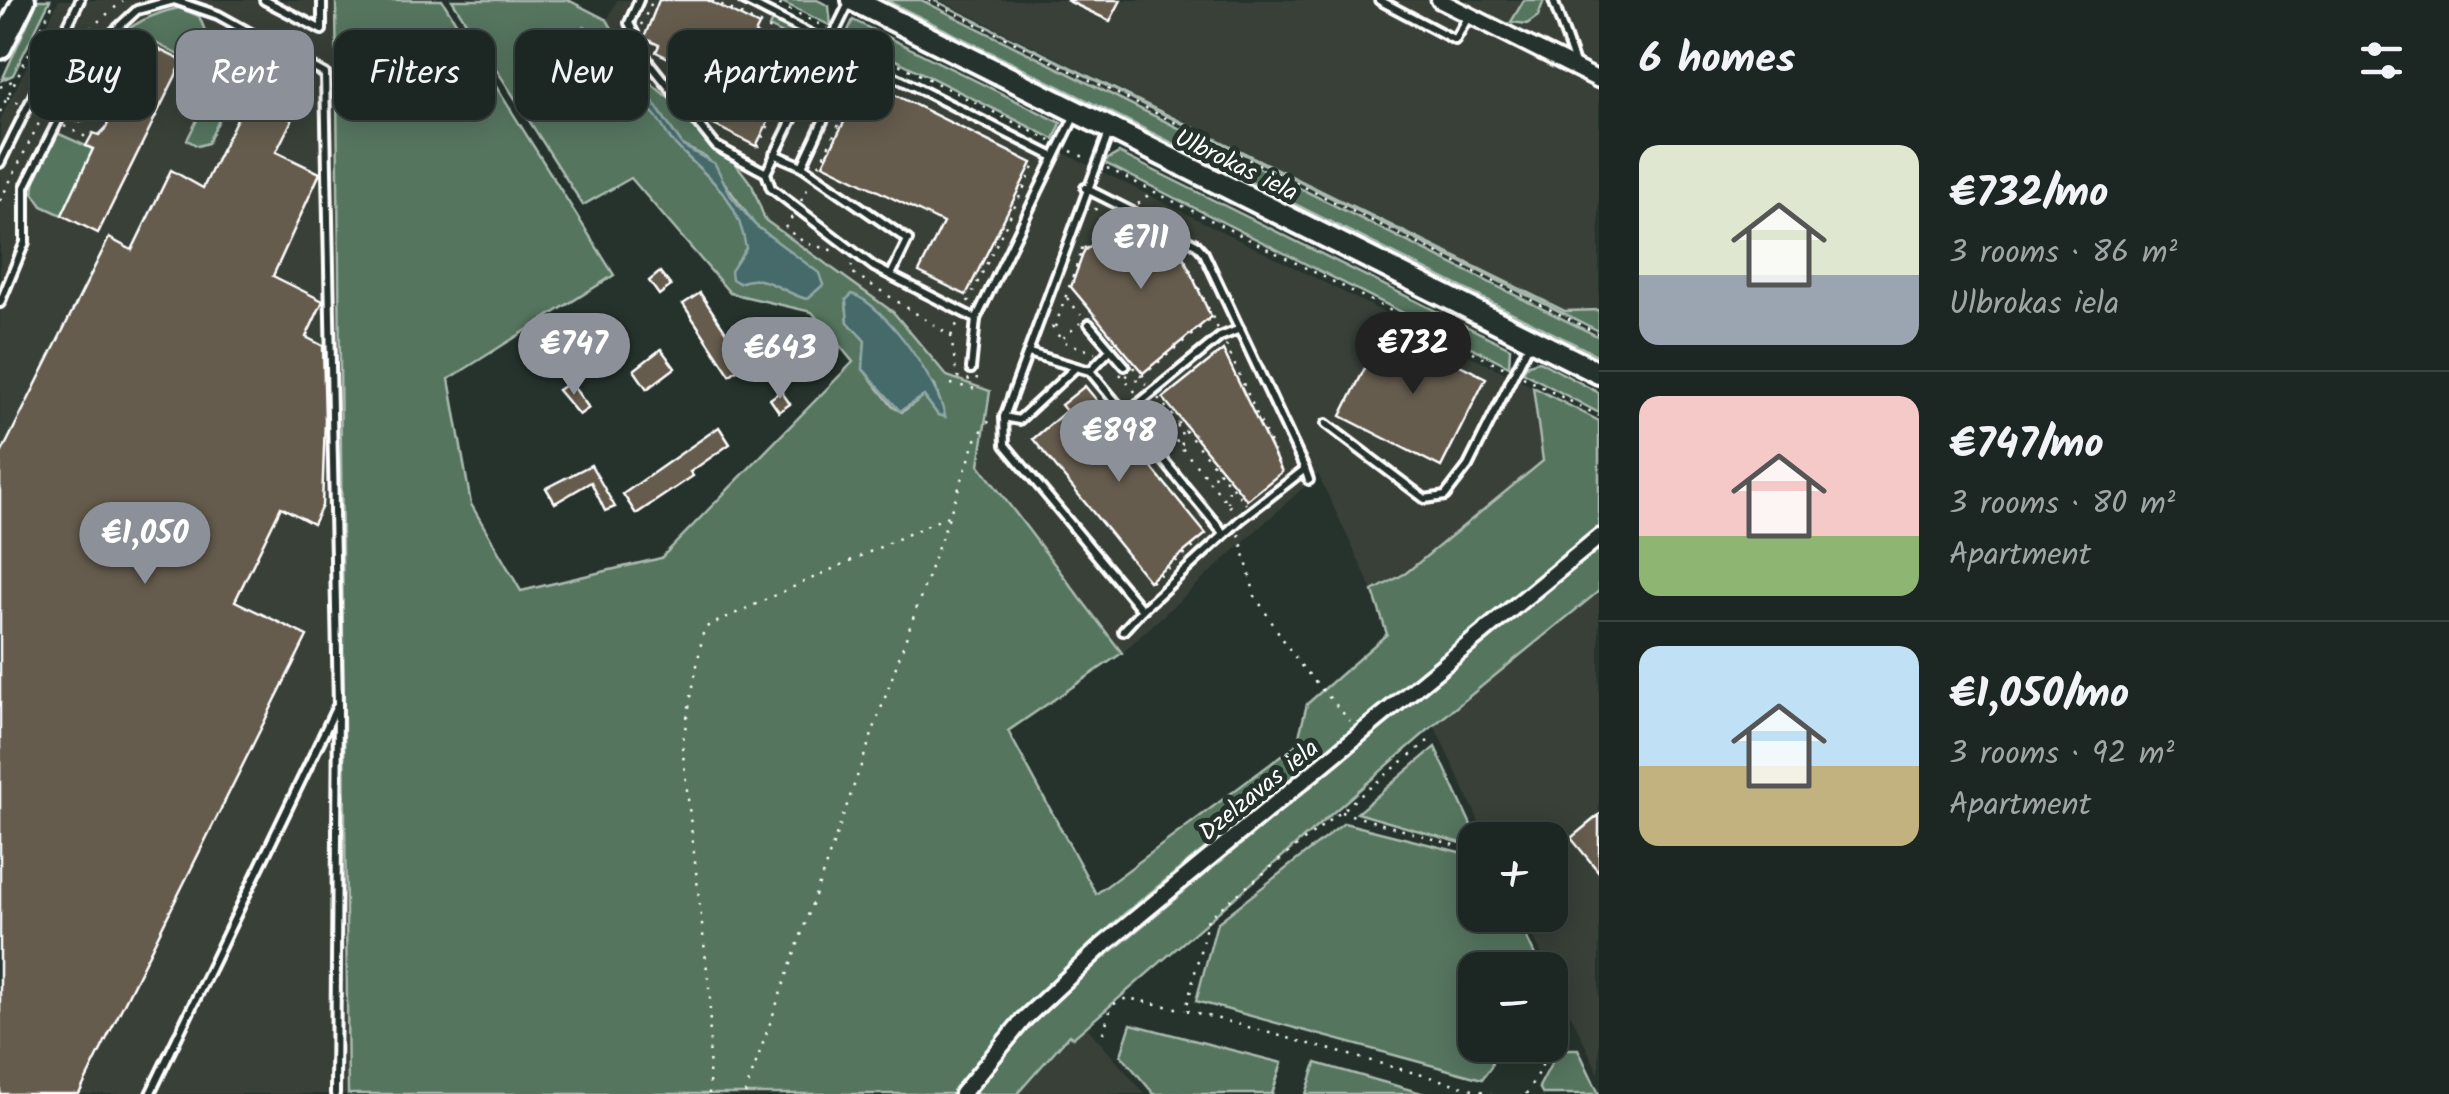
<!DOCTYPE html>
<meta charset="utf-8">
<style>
:root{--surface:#1c2622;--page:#252e2a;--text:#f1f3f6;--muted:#a0a5a5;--line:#3a4340;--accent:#8c9099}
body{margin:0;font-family:Kalam,sans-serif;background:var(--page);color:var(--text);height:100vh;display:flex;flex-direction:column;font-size:38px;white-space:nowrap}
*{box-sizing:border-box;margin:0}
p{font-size:32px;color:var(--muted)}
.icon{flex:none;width:55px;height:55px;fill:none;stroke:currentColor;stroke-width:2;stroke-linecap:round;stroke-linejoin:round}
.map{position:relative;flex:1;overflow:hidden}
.drawer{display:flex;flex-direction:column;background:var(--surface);width:850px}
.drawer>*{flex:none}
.guide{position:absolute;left:30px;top:30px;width:950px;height:90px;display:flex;gap:20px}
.buttons{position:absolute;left:1458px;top:822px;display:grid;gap:20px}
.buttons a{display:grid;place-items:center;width:110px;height:110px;border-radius:20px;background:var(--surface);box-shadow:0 5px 25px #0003,0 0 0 2px var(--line);font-size:50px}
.price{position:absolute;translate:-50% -85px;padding:0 22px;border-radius:35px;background:var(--accent);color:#fff;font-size:32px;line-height:65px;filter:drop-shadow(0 2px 5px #0008)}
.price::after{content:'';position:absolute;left:50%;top:60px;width:30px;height:22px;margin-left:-15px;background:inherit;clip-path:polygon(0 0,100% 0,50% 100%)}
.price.current{background:#222;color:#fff}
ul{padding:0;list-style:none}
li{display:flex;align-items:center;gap:30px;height:250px;padding:0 40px}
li+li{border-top:2px solid var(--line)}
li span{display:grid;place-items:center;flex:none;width:280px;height:200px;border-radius:20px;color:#555}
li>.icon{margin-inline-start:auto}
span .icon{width:120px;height:120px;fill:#fffc;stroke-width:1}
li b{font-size:42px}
h2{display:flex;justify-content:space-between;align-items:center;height:120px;padding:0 40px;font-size:42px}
.chip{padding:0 35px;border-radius:20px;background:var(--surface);box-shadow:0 5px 25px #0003,0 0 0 2px var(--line);font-size:35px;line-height:90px}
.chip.current{background:var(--accent);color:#fff}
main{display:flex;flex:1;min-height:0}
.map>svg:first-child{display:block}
</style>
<main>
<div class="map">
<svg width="1599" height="1094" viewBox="0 0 1599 1094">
<rect width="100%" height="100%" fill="#26332d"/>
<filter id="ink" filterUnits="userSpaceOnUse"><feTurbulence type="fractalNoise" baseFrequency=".01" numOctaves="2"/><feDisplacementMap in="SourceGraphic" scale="20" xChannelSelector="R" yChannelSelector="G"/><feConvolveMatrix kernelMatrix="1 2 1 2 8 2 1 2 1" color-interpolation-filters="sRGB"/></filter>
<g filter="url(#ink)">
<g fill="#393f37">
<path d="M59,0H336L348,1094H0V120Z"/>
<path d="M617,0H757L1201,221L1533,387L1543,461L1406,573L1373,591L1318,474L1122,653L979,465L990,391L947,376L893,312L765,220L752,185L718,140L640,74L607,20Z"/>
<path d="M940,0H1599V310L1565,311Z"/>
<path d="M1599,591V1074L1523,915H1550V840H1488L1434,725Z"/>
<path d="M1085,1025L1145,1094H1017L1070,1035L1074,1037Z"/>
</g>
<g fill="#54755f" stroke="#aabaaf" stroke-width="2.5" fill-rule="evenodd">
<path d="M38,0H50L13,75L2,80Z"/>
<path d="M336,0H442L614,275L449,379L471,504L521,591L661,558L853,362L812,312L730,293L631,178L583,205L452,0H568L607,20L640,74L718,140L752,185L765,220L893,312L947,376L990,391L979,465L1122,653L1008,731L1096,894L1297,744L1307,704L1387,634L1373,591L1406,573L1543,461L1533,387L1599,421V529L1124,914L1025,1007L952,1094H348ZM580,34L629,66L683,146L706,157L755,225L818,273L823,285L807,299C780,293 767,271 739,283L734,279L736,262L747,249C736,190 708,181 673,142C668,137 668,128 663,121C651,106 628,100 608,100ZM846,301L935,386L945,416L938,415L924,396L902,412L893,407L863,369L865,341L848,322Z"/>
<path d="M778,0H817L829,6L831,26Z"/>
<path d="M886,0H921L1599,337V356Z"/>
<path d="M934,0L1565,311L1599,310V331Z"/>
<path d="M1524,0H1544L1538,16L1527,24L1511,22Z"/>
<path d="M179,8L199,16L210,43L241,63L243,74L233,92L224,93L183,72L188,60L138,34L96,115L80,122L65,118C97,63 111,22 179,8Z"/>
<path d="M773,18L810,37L806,45L769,27Z"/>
<path d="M853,20L1061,123L1054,139L846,35Z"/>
<path d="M204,106L215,111L219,120L208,143L198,146L187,140Z"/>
<path d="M57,133L93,149L62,215L42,206L33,193L35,178Z"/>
<path d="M1119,153L1510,348L1509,366L1103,162Z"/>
<path d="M1539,361L1599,393V413L1523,372L1528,364Z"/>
<path d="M1599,548V591L1434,725L1073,1038L1069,1035L1017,1094H973L1037,1018L1094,966Z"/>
<path d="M1435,747L1478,840L1475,847L1357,813Z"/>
<path d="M1344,823L1475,856V915H1516L1542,970H1475V1045H1496L1491,1067L1482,1079L1196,1001L1217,923Z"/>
<path d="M1131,1024L1282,1063L1272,1094H1154L1121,1055Z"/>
<path d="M1511,1045H1546L1541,1056L1507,1058Z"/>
<path d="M1559,1049H1578L1599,1094H1543L1539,1087Z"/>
<path d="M1316,1063L1425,1094H1306Z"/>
</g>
<g fill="#456a69" stroke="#8fa6a5" stroke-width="2.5">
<path d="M584,27L606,33L683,146L715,164L731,196L755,225L819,273L823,285L807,299C781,293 766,271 739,283L732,279L731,271L746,248C736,190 708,180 673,142C662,130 661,117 646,107C634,99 615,101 601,98L586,71L580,34Z"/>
<path d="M852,294C886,305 939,383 945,417L938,415L924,396L900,411L863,369L865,341L848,322L846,300Z"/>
</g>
<g fill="#655b4e" stroke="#fff" stroke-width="2.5">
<path d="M659,0H707L759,26L755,34L801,56L756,146L710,123L722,99L686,81L691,69L656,52L659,45L644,38Z"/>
<path d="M1066,0H1121L1110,21Z"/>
<path d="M139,40L183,61L98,233L62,215L93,149L86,146L93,133L99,135L106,128L115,106L108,103Z"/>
<path d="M865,80L1032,163L966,295L919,272L943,223L823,164Z"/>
<path d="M247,98L292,120L276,152L320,173L273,276L323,301L306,337L323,346L325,420L322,506L313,524L281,507L235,601L307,636L79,1094H0V456L109,238L132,250L171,170L203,188Z"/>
<path d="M1126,218L1177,243L1211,317L1143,373L1071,287L1084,251Z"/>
<path d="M660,272L671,286L659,295L649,281Z"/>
<path d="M700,293L747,363L730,375L683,304Z"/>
<path d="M1385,328L1486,378L1441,467L1341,416Z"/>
<path d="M661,349L675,368L647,389L634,370Z"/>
<path d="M1223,350L1282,472L1247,500L1163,398Z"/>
<path d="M570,382L589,408L579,415L558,390Z"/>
<path d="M1085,386L1206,534L1149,581L1033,439L1066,411L1061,405Z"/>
<path d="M781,391L790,404L779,412L770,399Z"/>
<path d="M719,427L730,444L690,472L693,476L636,514L623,494Z"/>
<path d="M591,465L615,507L605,511L591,482L555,503L546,488Z"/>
<path d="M1599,815V872L1571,838Z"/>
</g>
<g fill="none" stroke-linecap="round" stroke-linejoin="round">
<g stroke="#fff" stroke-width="14">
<g id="service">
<path d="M174,0L218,15L325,74L338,705L335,1094"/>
<path d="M264,0L322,30V0"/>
<path d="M639,0L629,23L648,61L716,146L766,173L850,1"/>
<path d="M743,0L1054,157"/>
<path d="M1379,0L1455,40L1469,16"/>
<path d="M1553,0L1575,64"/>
<path d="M854,55L802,166L908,240L891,275"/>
<path d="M774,154L802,166"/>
<path d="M0,163L80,0"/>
<path d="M766,173L771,188L874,267L976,319L1076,113"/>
<path d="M1085,188L1196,244L1204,253L1305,469L1240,520L1142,610L1005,445L1004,417L1110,130"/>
<path d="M0,303L25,242V187L93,51L137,10L174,0"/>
<path d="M1089,324L1125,366"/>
<path d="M1029,353L1090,371L1224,534"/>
<path d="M971,369L976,319"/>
<path d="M1090,371L1110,350"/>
<path d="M1126,414L1220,337L1240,329"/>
<path d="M1004,417L1019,420L1075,368"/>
<path d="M1326,424L1425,499L1445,496L1468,466L1529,344"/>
<path d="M1305,469L1309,480"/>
<path d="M1123,631L1142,610"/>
<path d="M150,1094L336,708"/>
</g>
</g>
<g stroke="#fff" stroke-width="21">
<g id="minor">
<path d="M1439,0L1599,80"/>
<path d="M962,1094L1023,1020L1101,947L1599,537"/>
</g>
</g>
<g stroke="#fff" stroke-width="28">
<g id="secondary">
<path d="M853,0L1599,373"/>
<path d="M0,48L24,0"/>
</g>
</g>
<g stroke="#fff" stroke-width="2.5" stroke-dasharray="2.5 8" stroke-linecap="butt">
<path d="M712,0L813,51"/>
<path d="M770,0L827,28"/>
<path d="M929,0L1599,334"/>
<path d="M641,25L653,0"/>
<path d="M843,36L1051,141"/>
<path d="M0,87L16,79"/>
<path d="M7,97L19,103"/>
<path d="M0,112L55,0"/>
<path d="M48,118L43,115L83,34L123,1"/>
<path d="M64,126L90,139"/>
<path d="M758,147L806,50"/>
<path d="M1071,151L1086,158"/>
<path d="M819,165L864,74"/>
<path d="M1107,168L1507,369"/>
<path d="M0,201L43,115L35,111"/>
<path d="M801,201L809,186"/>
<path d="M1138,204L1153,191"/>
<path d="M1095,208L1105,230"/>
<path d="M792,217L785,228L805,243L838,252"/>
<path d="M1082,250V241"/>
<path d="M1181,250L1218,329"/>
<path d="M852,265L850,271L951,336L957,377L976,381L977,377"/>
<path d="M1067,298L1081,315"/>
<path d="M968,302L1037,161"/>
<path d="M1052,326L1062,341L1095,353"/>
<path d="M1055,327L1082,250L1120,219"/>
<path d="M951,336L958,322"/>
<path d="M1063,338L1080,323"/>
<path d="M1226,345L1283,473"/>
<path d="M1133,367L1147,383"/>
<path d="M1120,374L1137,394"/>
<path d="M1126,375L1146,385"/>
<path d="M1142,376L1212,318"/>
<path d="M1523,377L1599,416"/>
<path d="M951,384L976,389V383"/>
<path d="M1158,398L1246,504"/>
<path d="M1149,407L1166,411"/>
<path d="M1149,408L1233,510"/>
<path d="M1166,427L1181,426L1182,448"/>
<path d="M1203,473L1220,477"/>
<path d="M1228,503L1229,486"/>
<path d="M1239,534L1255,596L1297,661L1350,721"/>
<path d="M1151,582L1200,542"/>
<path d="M1428,741L1208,918L1186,1010L1491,1094"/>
<path d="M1341,812L1475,851"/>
<path d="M1103,1033L1112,1005L1127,998L1185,1010"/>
<path d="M709,1094L710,997L682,745L704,628L950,515"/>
<path d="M745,1094L977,437L993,416"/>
<path d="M1526,1094L1564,1026"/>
</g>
<use href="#service" stroke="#26332d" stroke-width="6"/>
<use href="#minor" stroke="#26332d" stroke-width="14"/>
<use href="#secondary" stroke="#26332d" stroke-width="20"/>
</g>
</g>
<g text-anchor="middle" stroke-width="10" stroke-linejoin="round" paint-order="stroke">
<g font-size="25" fill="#fff" stroke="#26332d">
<text transform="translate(1237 164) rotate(26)" y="9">Ulbrokas iela</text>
<text transform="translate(1258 789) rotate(-39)" y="9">Dzelzavas iela</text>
</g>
</g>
</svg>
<div class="buttons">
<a>+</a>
<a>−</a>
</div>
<b class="price" style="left:1141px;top:292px">€711</b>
<b class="price current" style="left:1413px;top:397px">€732</b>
<b class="price" style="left:574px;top:398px">€747</b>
<b class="price" style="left:780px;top:402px">€643</b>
<b class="price" style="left:1119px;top:485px">€898</b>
<b class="price" style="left:145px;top:587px">€1,050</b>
<div class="guide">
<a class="chip">Buy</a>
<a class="chip current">Rent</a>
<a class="chip">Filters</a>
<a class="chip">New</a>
<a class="chip">Apartment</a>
</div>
</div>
<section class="drawer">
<h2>6 homes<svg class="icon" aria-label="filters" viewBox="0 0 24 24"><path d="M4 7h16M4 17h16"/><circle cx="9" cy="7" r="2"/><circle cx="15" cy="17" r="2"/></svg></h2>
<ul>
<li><span style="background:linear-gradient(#dfe7d0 65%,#9aa5b1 0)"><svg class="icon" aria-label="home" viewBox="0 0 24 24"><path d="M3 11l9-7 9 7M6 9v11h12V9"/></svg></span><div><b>€732/mo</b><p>3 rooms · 86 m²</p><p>Ulbrokas iela</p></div></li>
<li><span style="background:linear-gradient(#f6c9c9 70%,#8fb573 0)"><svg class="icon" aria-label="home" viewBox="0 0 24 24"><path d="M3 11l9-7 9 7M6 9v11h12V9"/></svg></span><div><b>€747/mo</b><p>3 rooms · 80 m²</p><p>Apartment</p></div></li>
<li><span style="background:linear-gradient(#bfe0f5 60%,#c2b280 0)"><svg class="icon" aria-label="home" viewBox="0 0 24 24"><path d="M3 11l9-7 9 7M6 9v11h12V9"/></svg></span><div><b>€1,050/mo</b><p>3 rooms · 92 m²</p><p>Apartment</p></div></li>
</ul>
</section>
</main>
